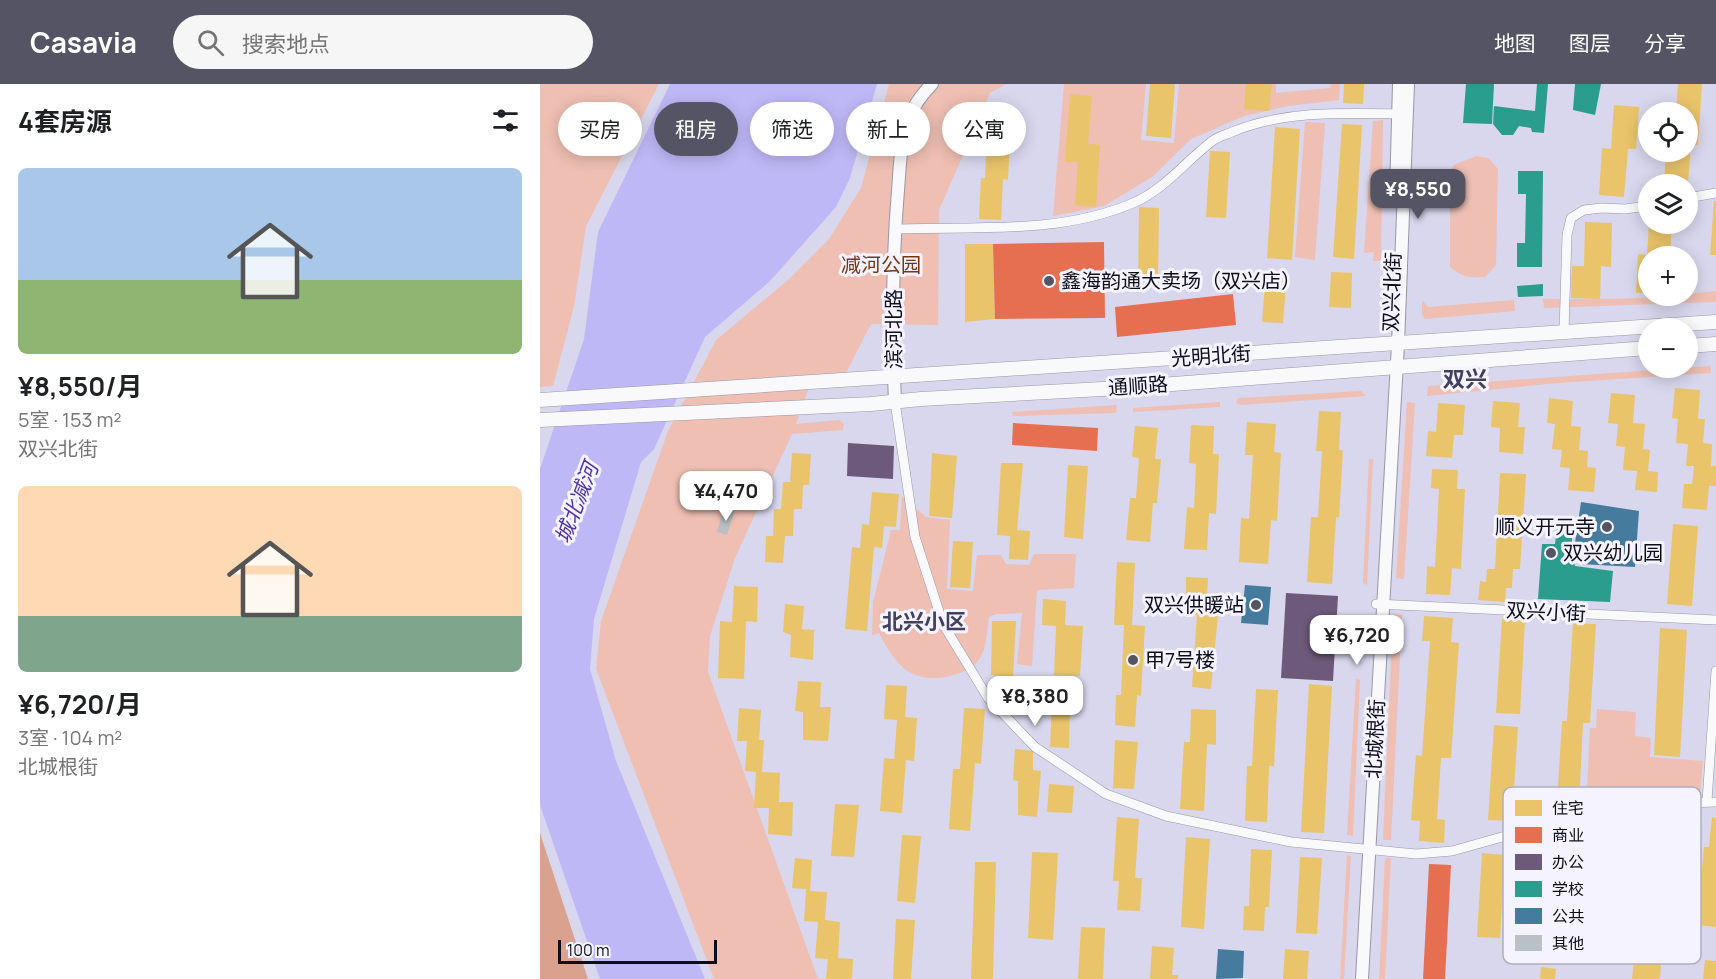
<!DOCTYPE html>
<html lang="zh">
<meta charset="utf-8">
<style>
:root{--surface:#fff;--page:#f6f6f6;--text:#202124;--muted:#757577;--accent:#555464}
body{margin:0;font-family:Manrope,"Noto Sans SC",sans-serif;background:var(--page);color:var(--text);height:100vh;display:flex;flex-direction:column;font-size:22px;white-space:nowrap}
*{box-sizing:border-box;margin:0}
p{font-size:20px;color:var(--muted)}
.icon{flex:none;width:33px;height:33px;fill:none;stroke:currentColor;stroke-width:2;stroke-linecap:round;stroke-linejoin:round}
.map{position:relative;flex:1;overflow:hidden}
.panel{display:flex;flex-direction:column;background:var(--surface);width:540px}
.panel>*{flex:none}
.banner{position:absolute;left:18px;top:18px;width:570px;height:54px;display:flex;gap:12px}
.controls{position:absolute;left:1098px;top:18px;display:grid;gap:12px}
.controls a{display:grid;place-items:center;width:60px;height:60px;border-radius:50%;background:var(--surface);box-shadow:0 3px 15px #0003;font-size:30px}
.scale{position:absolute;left:18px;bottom:15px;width:159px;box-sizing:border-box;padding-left:6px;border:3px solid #0e0d1a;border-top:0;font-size:16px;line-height:21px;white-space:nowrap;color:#0e0d1a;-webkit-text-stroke:4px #f4f3ff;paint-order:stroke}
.price{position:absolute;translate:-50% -51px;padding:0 14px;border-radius:12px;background:#fff;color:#222;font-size:20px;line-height:39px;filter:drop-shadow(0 2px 3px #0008)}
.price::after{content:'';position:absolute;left:50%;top:36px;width:18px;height:14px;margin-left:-9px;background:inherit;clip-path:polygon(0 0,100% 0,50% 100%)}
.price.current{background:var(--accent);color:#fff}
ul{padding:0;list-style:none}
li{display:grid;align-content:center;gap:12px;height:318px;padding:0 18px}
li span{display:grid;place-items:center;height:186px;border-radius:9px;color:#555}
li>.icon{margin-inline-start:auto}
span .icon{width:108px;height:108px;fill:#fffc;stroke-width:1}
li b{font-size:26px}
h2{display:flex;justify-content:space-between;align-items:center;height:72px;padding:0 18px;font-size:26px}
.chip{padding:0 21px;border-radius:27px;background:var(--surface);box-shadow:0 3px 15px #0003;font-size:21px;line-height:54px}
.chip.current{background:var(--accent);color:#fff}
header{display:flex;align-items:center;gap:36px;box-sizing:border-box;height:84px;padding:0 30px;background:var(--accent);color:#fff}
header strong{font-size:28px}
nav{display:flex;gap:33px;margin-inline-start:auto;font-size:21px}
.search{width:420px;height:54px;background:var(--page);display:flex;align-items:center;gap:15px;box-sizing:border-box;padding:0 21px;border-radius:33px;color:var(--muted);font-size:22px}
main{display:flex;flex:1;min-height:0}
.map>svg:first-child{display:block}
</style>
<header>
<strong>Casavia</strong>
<div class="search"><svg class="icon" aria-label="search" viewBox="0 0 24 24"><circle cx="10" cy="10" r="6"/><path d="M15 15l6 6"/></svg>搜索地点</div>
<nav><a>地图</a><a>图层</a><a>分享</a></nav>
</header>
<main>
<section class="panel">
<h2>4套房源<svg class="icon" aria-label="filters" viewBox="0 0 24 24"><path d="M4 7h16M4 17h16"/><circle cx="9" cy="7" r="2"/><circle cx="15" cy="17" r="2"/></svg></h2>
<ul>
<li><span style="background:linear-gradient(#a9c7e8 60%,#8fb573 0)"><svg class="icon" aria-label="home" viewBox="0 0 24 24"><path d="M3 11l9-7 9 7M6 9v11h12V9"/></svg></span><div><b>¥8,550/月</b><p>5室 · 153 m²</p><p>双兴北街</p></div></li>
<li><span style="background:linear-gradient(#ffd9b3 70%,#7fa58c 0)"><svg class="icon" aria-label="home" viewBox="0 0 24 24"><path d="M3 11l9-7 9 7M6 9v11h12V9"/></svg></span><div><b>¥6,720/月</b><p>3室 · 104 m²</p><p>北城根街</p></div></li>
</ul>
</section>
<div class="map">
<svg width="1176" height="895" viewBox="0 0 1176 895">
<rect width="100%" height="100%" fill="#d9d7ed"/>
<g fill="#eebfb2">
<path d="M0,0H119L46,142L34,222L13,302L0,303Z"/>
<path d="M349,0H466L450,9L399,126L398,241L331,240L306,289L273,292L256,340L299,336L304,340L303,346L252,350L195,474L170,552L168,588L278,895H174L56,585L61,537L128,347L176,256L248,196L289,155L321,104Z"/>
<path d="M524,0H606L601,56L634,59L639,0H736V9L790,4L791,0H800L799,16L748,22L704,32L651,55L612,93L564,122L513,132Z"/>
<path d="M843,36L841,177H833L834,168L824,169L833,37Z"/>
<path d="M765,38L785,39L775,176L755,173Z"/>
<path d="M936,72L948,74L958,85L956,181L945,193C929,194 922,193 910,183V90L914,81Z"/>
<path d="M1176,207V218L1004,224L1003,215H1070L1148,212V210Z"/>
<path d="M882,216L888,223L974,216L975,227L885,235L882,231Z"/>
<path d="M1171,282V289L1018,299L887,312L888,302Z"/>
<path d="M821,307L826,312L701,321L696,319L697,316L700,314Z"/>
<path d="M680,318V323L593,328V324Z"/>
<path d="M867,318L875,319L864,495L856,494Z"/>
<path d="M577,321L576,329L473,332L472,328Z"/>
<path d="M829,375H833L827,501L823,499Z"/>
<path d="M362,412L386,433L410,436L407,505L433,507L437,471H461L466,480L489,481L494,470H536L534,504L497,506L492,582L477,580L482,529L456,530L449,533C447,548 447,565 438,577C430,586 421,589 410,592C372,601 355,581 339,549L332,551L333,518L351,446H360Z"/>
<path d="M853,530L862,531L851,756H843Z"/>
<path d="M816,595L820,596L813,752L807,751Z"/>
<path d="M1057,625L1096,628L1095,652L1111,654L1110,673L1163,677L1160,709L1093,715L1046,723L1050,644H1056Z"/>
<path d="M807,771L811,772L804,895H800Z"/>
<path d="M845,774H851L845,895H839Z"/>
</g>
<path fill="#daa28e" d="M0,749L48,895H0Z"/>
<path fill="#beb8f7" d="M130,0H337L310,94L296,123L230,197L165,253L114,365L101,378L54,535L50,585L76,677L165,895H60L0,721V385L44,255L58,148Z"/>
<g fill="#e9c46a">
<path d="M610,0H635L631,54L606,52Z"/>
<path d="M706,0H732L729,27L704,25Z"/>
<path d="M804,0H824L823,20L803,19Z"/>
<path d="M1138,0H1162L1158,61L1151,60L1148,100L1124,98L1126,68H1148V28H1136Z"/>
<path d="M530,10L552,12L548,60L560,61L556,123L535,121L538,78H525Z"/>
<path d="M1074,21L1099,23L1096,65H1088L1084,113L1059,111L1062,64L1071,65Z"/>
<path d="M802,40L822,41L814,175L793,173Z"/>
<path d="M735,43L760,45L752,176L727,174Z"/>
<path d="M447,55L470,56L468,96L463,95L461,136L439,135L441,94H445Z"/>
<path d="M670,67L690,68L686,134L666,133Z"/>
<path d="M1174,117H1176V171H1170Z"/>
<path d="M599,123L619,124L618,195H598Z"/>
<path d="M1045,138L1072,139L1071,183L1061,182L1060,215L1031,214L1032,182H1044Z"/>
<path d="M1109,140H1132L1130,172H1108V209H1096L1098,170L1107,171Z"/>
<path d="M425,160H453L455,235L425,238Z"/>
<path d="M726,187L747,188L743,239L722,238Z"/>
<path d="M791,188L812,189L811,224L789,223Z"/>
<path d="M1135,304L1160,306L1158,335H1165L1163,359L1172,360L1171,382H1176V402H1169L1167,426L1142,424L1144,400H1152L1154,382H1146L1148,360L1136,359L1138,335L1132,334Z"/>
<path d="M1071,309L1095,311L1093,339L1105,340L1103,365L1110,366L1108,387L1118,388L1117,408L1095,406L1097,387L1083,386L1085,363L1076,362L1078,340L1068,339Z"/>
<path d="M1009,314L1033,317L1031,342L1041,343L1039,366L1048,367L1047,383L1056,384L1054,408L1028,406L1030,384L1020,383L1022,366L1012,365L1015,340L1007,339Z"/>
<path d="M953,317L980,319L978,343H985L983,370L959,368L960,344L951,343Z"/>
<path d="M898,319L925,321L923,351H914L912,374L886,372L888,347L896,348Z"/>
<path d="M779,327L801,328L799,366H803L799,434L796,433L792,500L767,498L771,433H778L782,367H776Z"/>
<path d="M707,338L736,340L734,368L741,369L737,437L731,436L728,480L699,478L701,434L709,435L713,371H705Z"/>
<path d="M651,341L674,342L673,370H679L676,430L669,429L667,466L644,465L647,423L654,424L656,380L649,379Z"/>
<path d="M595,342L618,344L615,375H621L617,419H613L610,458L586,456L590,414H596L599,374L592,373Z"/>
<path d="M252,369L271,370L269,401H263L262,425H254L253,452H245L243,479L225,478L226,452H233L234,425H241L243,398H250Z"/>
<path d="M392,369L417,372L412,434L389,432Z"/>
<path d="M461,379H483L477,446L490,447L488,476L469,475L470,452L457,451Z"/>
<path d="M528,381L548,382L543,455L524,453Z"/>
<path d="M892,385L918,386L917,405H925L921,485L912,484L910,511L886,510L887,482L895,483L899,405L891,404Z"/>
<path d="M960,389L986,390L980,485H973L972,504H966L965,518L938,516L940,497L946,498L947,485H955Z"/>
<path d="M332,408L359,410L356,443L344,442L342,464L334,463L327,547L305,545L312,463L320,464L322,440L329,441Z"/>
<path d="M1133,440L1158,442L1152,522L1127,520Z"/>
<path d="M413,457L433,458L430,504L410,503Z"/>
<path d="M577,478L595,479L592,541L605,542L601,612L597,611L595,643L575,641L576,611H581L584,541H574Z"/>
<path d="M646,493L668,494L666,530L678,531L671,605L652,603L657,531L646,530Z"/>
<path d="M194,502L218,503L217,538L206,537L204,595L178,594L180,537L192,538Z"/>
<path d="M503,515L526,517L525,541L543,542L540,592L514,591L516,542L502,541Z"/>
<path d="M245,520L264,522L262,545L274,546L273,576L250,573L251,551L243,548Z"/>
<path d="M884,532L913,534L911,558L919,559L911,674H901L897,735L905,736L904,759L879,757L880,737L871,736L876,671L882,672L890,557H882Z"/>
<path d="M962,534L985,536L980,630L956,629Z"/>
<path d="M452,537H476L473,593L451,591Z"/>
<path d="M1033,539L1056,540L1050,639H1043L1039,721L1017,719L1022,637H1027Z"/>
<path d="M1120,544L1147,546L1140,673L1114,671Z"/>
<path d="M258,597L281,598L280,623H291L288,657L263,656V628L255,627Z"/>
<path d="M769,600L792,602L784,749L761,748Z"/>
<path d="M346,601L367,602L365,633L377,634L374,677L366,676L362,729L340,727L344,674L354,675L357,636L344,635Z"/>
<path d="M716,605L738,606L734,682H729L727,738L705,737L707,682H712Z"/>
<path d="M512,614L530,615L529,664L510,663Z"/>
<path d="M199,624L221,626L219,656H224L222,688L240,689L239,718H253L252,752L228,750L229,724H214L216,688L205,687L207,657H197Z"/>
<path d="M424,624L445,625L441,680L435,679L430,747L409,745L413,685H420Z"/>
<path d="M651,625L676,626V661L667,660L664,727L640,725L644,658H650Z"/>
<path d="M954,641L978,643L972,737L948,736Z"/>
<path d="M575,656L598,658L594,705L573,704Z"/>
<path d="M475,665L493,667V686L501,687L497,733L478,731V697L473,696Z"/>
<path d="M509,700L534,702L532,729L507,728Z"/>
<path d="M295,720L319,721L314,773L291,772Z"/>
<path d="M577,733L599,735L595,794H602L600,827L577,826L579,797H573Z"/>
<path d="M1172,733L1176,734V843L1157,841L1164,763H1169Z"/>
<path d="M362,751L381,752L375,819L357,817Z"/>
<path d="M646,753L670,755L664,845L641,843Z"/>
<path d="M711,765L732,766L729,823H725L724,847L703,846L704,822H709Z"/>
<path d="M492,768L518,769L513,856L488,854Z"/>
<path d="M942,769L965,771L960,854L937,853Z"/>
<path d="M760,773L782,774L777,850L756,849Z"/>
<path d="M255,774L272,776L270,807L287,808L285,836L300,838L298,874L313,875L312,895H286L288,875L275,874L278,838L264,837L266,805L252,804Z"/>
<path d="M435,778H456L453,895H431Z"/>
<path d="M356,835L375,836L371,895H353Z"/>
<path d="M541,843L565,844L563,895H538Z"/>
<path d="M612,862L634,864L632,891H638V895H610Z"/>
<path d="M745,865L769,867L767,895H743Z"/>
<path d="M1095,866L1122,869L1120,895H1092Z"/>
<path d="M1165,876L1176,877V895H1163Z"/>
<path d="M1001,883L1016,885L1015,895H1000Z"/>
</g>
<g fill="#e76f51">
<path d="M564,158L565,234L455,235L453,160Z"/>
<path d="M693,210L696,241L577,253L575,223Z"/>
<path d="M473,339L558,344L557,367L472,361Z"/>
<path d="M889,780L911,781L905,895H883Z"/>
</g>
<g fill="#6d597a">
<path d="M308,359L354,362L353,395L307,392Z"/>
<path d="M746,509L798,512L793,597L741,594Z"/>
</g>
<g fill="#2a9d8f">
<path d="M926,0H954L952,40L923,39Z"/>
<path d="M997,0H1008L1004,49L992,48L991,44L979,42L973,51H962L953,40L954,22L995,27Z"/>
<path d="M1035,0H1061L1055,31L1033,26Z"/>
<path d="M978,87H1003L1002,183H977V159H985L986,110H978Z"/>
<path d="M1003,200V212L978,213L977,202Z"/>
<path d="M1017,444L1032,445V469L1035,482L1073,487L1070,518L998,515L1002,460H1015Z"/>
</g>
<g fill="#457b9d">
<path d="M1041,418L1099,427L1095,483L1040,480L1035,459Z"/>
<path d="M705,501L731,503L728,541L701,539Z"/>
<path d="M678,865L704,867L703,894L676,895Z"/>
</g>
<path fill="#b9c0c6" d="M184,425L194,428L187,451L177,448Z"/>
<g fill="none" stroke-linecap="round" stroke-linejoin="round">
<g stroke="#9796a6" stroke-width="10">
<g id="street">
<path d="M1148,114L1176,109"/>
<path d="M355,145C434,142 518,151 593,119C624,106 645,78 671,58C677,53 685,51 692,48C745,26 806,29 863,30"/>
<path d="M1024,248L1027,151L1031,134L1044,126L1062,124L1085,125L1108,122"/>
<path d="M355,318L375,453L403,540L448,614L495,663L566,710L626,732L751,758L876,770L912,767L994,744L1065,728L1118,720L1176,718"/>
<path d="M836,520L1176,536"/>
<path d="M1167,717L1176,587"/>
</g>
</g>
<g stroke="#9796a6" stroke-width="14">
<g id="secondary">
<path d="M856,109L859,0"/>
<path d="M355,318C352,248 352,177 358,106C360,83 360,57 369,34C374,21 383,9 392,0"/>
<path d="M822,895L858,260L868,0"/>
</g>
</g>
<g stroke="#9796a6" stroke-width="15">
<g id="primary">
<path d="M1148,262L1176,260"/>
<path d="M0,316L1176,238"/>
<path d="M0,336L331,320L381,315L580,304L1108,264"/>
</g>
</g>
<use href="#street" stroke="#f9f9fc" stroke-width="9"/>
<use href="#secondary" stroke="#f9f9fc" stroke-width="12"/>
<use href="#primary" stroke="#f9f9fc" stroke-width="14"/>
</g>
<g fill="#555464" stroke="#f4f3ff" stroke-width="2">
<circle cx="509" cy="197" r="6"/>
<circle cx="1067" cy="443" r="6"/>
<circle cx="1011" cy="469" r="6"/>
<circle cx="716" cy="521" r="6"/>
<circle cx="593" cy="576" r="6"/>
</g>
<g text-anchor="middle" stroke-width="6" stroke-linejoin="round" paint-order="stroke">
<g font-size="20" fill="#76360e" stroke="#f4f3ff">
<text x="341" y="188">减河公园</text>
</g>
<g font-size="20" fill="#0e0d1a" stroke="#f4f3ff" text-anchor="start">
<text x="521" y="204">鑫海韵通大卖场（双兴店）</text>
<text x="1055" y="450" text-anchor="end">顺义开元寺</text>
<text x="1023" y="476">双兴幼儿园</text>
<text x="704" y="528" text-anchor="end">双兴供暖站</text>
<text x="605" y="583">甲7号楼</text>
</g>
<g font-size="20" fill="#0e0d1a" stroke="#f4f3ff">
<text transform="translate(852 208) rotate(-88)" y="7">双兴北街</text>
<text transform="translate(354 245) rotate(-90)" y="7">滨河北路</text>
<text transform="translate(671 272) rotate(-4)" y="7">光明北街</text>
<text transform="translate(598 302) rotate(-4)" y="7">通顺路</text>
<text transform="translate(1006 528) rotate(3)" y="7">双兴小街</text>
<text transform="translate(835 655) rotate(-87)" y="7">北城根街</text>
</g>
<g font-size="21" font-style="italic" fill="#4f33a4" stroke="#f4f3ff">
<text transform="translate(37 419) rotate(-69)" y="7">城北减河</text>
</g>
<g font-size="21" font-weight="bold" fill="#42405e" stroke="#f4f3ff">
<text x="384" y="545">北兴小区</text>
</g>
<g font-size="22" font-weight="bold" fill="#42405e" stroke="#f4f3ff">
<text x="925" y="303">双兴</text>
</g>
</g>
<rect x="963" y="703" width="198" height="177" rx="9" fill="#f4f3ff" stroke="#afaeba" stroke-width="1.5"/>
<rect x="975" y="716" width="27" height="16" fill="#e9c46a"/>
<rect x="975" y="743" width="27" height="16" fill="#e76f51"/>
<rect x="975" y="770" width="27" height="16" fill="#6d597a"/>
<rect x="975" y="797" width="27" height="16" fill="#2a9d8f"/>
<rect x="975" y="824" width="27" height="16" fill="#457b9d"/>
<rect x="975" y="851" width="27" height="16" fill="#b9c0c6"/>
<g font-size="16" fill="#0e0d1a">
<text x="1012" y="730">住宅</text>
<text x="1012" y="757">商业</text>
<text x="1012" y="784">办公</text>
<text x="1012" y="811">学校</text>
<text x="1012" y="838">公共</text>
<text x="1012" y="865">其他</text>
</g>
</svg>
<div class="controls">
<a><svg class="icon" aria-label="locate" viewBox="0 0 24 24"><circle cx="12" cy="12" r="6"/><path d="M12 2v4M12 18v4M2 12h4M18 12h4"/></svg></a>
<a><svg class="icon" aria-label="layers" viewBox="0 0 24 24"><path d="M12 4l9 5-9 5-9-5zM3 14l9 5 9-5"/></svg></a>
<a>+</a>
<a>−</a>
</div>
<div class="scale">100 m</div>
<b class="price current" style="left:878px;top:136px">¥8,550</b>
<b class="price" style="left:186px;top:438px">¥4,470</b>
<b class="price" style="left:817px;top:582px">¥6,720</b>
<b class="price" style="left:495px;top:643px">¥8,380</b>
<div class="banner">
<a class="chip">买房</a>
<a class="chip current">租房</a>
<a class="chip">筛选</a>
<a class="chip">新上</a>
<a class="chip">公寓</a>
</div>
</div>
</main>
